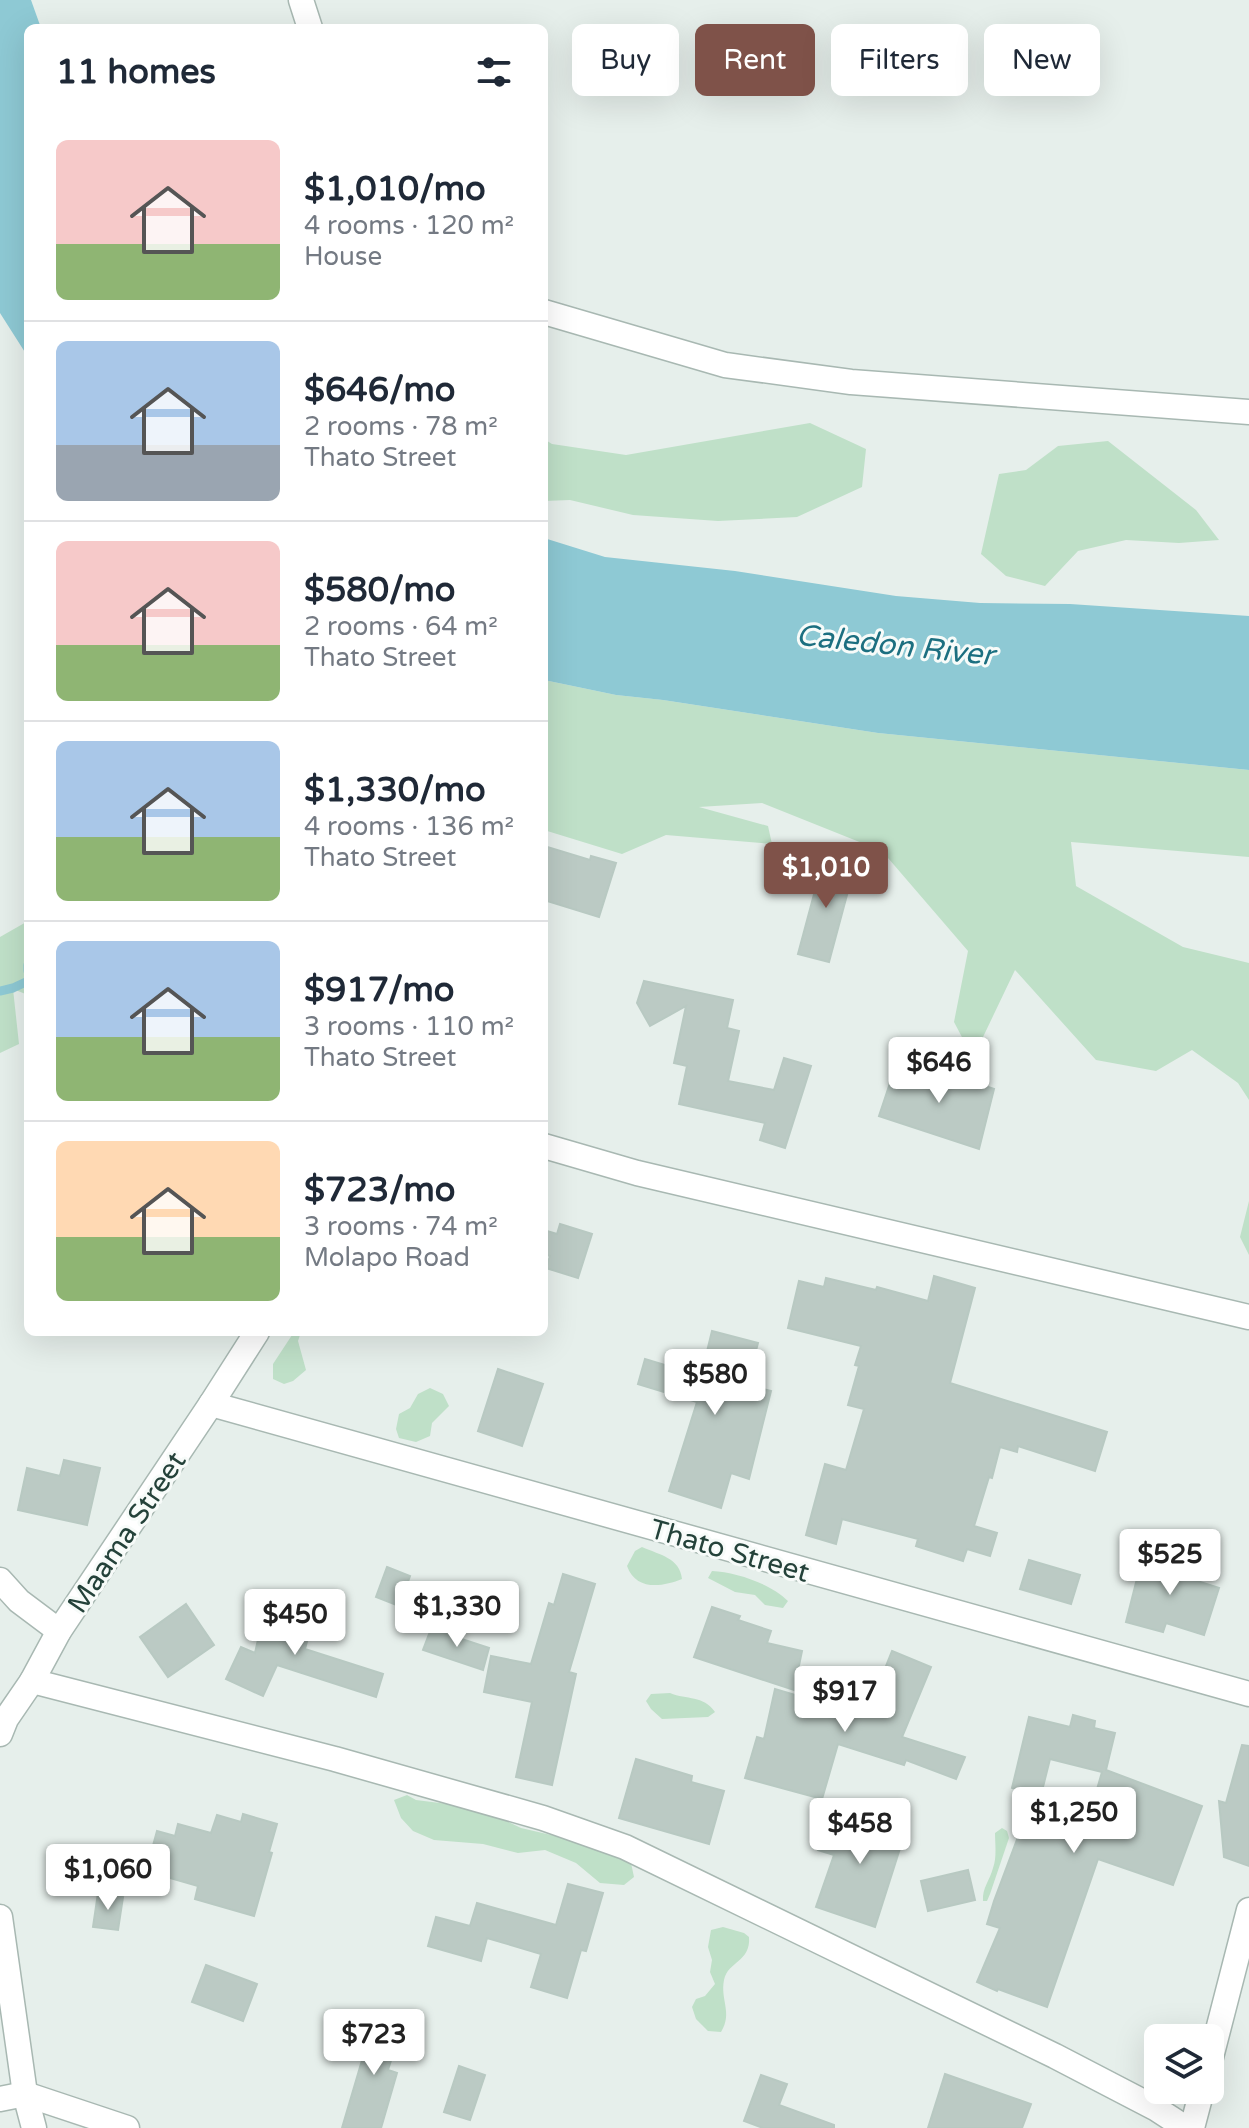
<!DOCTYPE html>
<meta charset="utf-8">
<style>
:root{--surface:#fff;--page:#f6f6f7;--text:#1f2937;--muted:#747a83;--line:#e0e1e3;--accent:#7f5249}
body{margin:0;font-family:"Varela Round",sans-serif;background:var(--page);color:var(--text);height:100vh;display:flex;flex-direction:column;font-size:30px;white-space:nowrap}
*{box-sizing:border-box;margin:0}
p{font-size:26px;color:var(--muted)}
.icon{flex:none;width:44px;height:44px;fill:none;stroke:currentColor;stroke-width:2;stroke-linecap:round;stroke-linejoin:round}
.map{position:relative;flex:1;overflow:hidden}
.details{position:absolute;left:24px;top:24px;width:524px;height:1312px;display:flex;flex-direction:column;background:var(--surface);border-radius:12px;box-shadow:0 8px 32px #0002}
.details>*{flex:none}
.guide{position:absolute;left:572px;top:24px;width:556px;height:72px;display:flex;gap:16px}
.controls{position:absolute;left:1144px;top:2024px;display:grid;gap:16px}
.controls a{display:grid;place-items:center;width:80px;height:80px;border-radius:12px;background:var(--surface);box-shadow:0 8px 32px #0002;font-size:40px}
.price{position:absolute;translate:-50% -68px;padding:0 18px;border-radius:8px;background:#fff;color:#222;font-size:26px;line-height:52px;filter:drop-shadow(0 2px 4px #0008)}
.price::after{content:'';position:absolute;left:50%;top:48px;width:24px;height:18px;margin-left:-12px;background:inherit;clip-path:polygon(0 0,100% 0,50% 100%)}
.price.current{background:var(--accent);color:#fff}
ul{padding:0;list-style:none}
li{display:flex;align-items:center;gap:24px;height:200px;padding:0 32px}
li+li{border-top:2px solid var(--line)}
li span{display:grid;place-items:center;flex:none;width:224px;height:160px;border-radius:12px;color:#555}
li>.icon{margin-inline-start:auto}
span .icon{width:96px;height:96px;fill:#fffc;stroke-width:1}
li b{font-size:34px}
h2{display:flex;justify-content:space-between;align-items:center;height:96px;padding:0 32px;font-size:34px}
.chip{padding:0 28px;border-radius:12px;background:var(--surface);box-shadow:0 8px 32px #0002;font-size:28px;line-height:72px}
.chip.current{background:var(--accent);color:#fff}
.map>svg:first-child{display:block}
</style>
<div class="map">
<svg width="1249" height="2128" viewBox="0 0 1249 2128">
<rect width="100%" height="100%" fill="#e6efeb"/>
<g fill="#bfe0c8">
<path d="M810,423L866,449L862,487L797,517L718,521L633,515L570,500L544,501V439L552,444L626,455Z"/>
<path d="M1108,441L1196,510L1219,540L1179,543L1126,540L1078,551L1045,586L1006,576L981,554L999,474L1026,470L1058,446Z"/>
<path d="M544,680L616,695L663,700L878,733L1249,770V857L1071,842L1076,886L1183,947L1249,963V1100L1238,1083L1192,1050L1156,1071L1096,1060L1015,970L973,1058L954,1022L968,951L882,851L762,803L699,807L768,826L772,844L666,835L622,854L544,830Z"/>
<path d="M28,921V995L13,989L19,1044L0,1053V937Z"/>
<path d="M1249,1201V1255L1240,1237Z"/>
<path d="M294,1332H301L298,1341L306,1370L293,1381L284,1384L273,1379V1364Z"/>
<path d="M430,1388L443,1394L449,1406L432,1423L430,1436L416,1442L399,1438L396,1429L399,1414L410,1408L418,1394Z"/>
<path d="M642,1547C660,1555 680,1558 682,1579C662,1587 636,1591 627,1566L635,1551Z"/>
<path d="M712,1571C736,1572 771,1584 788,1601L783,1608L765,1605L755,1595L735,1592L708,1578Z"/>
<path d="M670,1693C687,1700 703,1695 715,1712L708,1717L662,1719L651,1709L646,1701L651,1694Z"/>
<path d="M407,1795L416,1800L464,1806L500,1818L521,1828L577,1841L609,1851L631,1863L634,1877L624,1885L600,1883L576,1863L545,1850L518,1853L483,1844L434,1840L413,1831L401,1818L394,1800Z"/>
<path d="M1002,1828L1007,1831L1009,1838L990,1894L987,1901H983C982,1888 990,1880 993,1868C997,1857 995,1844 995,1833Z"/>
<path d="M723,1927L744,1933L749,1937C751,1962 728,1961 724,1980C720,2000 733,2013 721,2032L708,2031L696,2019L692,2007L696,1999L705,1996L715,1984L710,1972L712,1960L708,1947L711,1930Z"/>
</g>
<g fill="#8ec9d4">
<path d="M0,0H31L41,28H28V357L0,313Z"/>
<path d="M544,538L605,557L735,571L896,596L980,603L1070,604L1249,616V770L878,733L663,700L616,695L544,680Z"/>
</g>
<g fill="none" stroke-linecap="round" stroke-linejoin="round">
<g stroke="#8ec9d4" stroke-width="9">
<path d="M28,965V971"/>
<path d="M0,991L13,988L28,981"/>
</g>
</g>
<g fill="#bbcac4" stroke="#b8c9c2" stroke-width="2">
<path d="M544,846L590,860L591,856L616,863L599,917L544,900Z"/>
<path d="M824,857L855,865L829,962L798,954Z"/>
<path d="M644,981L733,1000L727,1028L739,1031L728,1081L774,1090L784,1058L811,1066L785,1148L760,1140L765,1123L679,1104L687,1066L674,1063L686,1006L650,1026L637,1003Z"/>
<path d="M896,1065L940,1079L943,1072L994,1089L979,1149L879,1116Z"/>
<path d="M560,1224L592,1234L578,1278L546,1268L550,1256L544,1254V1230L557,1234Z"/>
<path d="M934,1276L975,1288L950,1383L1107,1432L1095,1471L1018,1446L1017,1452L1000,1447L992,1478L989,1477L974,1526L997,1533L990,1556L967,1549L963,1561L916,1546L918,1539L842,1519L836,1544L806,1535L825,1464L846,1470L864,1409L848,1405L859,1366L855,1365L861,1346L788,1328L799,1281L824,1287L826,1278L876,1290L877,1287L928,1301Z"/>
<path d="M712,1331L758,1343L747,1385L771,1391L749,1479L731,1473L721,1508L669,1491L697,1402L638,1384L645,1359L701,1376Z"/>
<path d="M498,1369L543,1384L522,1446L478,1431Z"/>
<path d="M64,1460L100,1468L87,1525L18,1510L27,1468L60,1476Z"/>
<path d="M1144,1551L1182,1561L1178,1575L1219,1588L1204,1635L1166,1623L1163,1632L1126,1622Z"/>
<path d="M1029,1560L1080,1575L1071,1604L1020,1589Z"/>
<path d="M387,1567L410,1576L399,1606L376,1597Z"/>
<path d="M563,1574L595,1584L569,1672L576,1674L552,1785L516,1777L532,1702L484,1692L491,1656L531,1664L549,1603L554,1605Z"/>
<path d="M186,1604L214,1645L168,1677L140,1637Z"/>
<path d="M266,1604L314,1615L305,1649L383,1674L376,1697L277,1665L263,1696L226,1679L241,1647L255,1653Z"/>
<path d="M712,1607L740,1616L738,1620L771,1631L767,1643L802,1651L794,1690L694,1657Z"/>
<path d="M431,1629L489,1648L483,1670L423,1650Z"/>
<path d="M892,1651L931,1667L902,1737L965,1757L956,1779L906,1760L904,1765L838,1744L822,1799L745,1778L757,1737L764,1739L775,1689L866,1716Z"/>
<path d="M1073,1715L1095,1721L1094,1728L1115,1733L1106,1770L1202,1806L1173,1885L1098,1859L1047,2007L998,1989L997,1991L977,1982L1000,1928L987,1924L994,1901L1031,1802L1087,1824L1102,1772L1050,1759L1040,1799L1012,1788L1029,1717L1070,1727Z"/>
<path d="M1242,1745L1249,1746V1866L1224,1857L1219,1801L1226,1803Z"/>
<path d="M636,1759L692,1776L691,1782L724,1791L709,1844L619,1818Z"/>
<path d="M884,1811L909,1820L875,1927L816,1907L834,1855L818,1850L830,1814L869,1828L872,1819L880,1822Z"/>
<path d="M243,1814L277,1824L269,1852L272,1853L254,1916L195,1899L198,1886L146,1871L157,1831L175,1836L178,1824L211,1833L217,1815L241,1822Z"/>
<path d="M968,1870L975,1900L928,1911L921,1881Z"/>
<path d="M568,1884L603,1893L586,1951L581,1950L567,1998L531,1987L541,1954L487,1938L481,1961L428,1946L436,1917L470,1926L477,1903L556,1925Z"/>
<path d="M98,1893L123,1897L118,1930L93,1927Z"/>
<path d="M206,1965L257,1984L243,2021L192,2002Z"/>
<path d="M376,2013L403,2022L388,2070L397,2073L381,2128H342Z"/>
<path d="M459,2066L485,2075L470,2120L444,2112Z"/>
<path d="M945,2074L1031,2104L1022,2128H928Z"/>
<path d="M761,2075L787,2084L779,2105L834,2125V2128H763L744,2121Z"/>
</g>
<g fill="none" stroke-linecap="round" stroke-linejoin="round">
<g stroke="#a8b8b2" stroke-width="27">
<g id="minor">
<path d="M301,0L310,28"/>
<path d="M544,312L725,365L851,382L1249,412"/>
<path d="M544,1146L637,1173L1249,1317"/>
<path d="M211,1404L1249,1694"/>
<path d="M0,1580L19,1601L59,1631"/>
<path d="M32,1681L335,1759L543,1818L625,1847L1055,2056L1155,2108L1186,2128"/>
<path d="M0,1734L6,1719L32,1681L59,1631L211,1404L257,1332"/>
<path d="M0,1917L25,2094L34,2128"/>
<path d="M1210,2061L1249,1910"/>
<path d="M0,2099L25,2094L127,2128"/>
<path d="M1192,2128L1202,2090"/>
</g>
</g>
<use href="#minor" stroke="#fff" stroke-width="24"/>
</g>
<g text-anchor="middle" stroke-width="6" stroke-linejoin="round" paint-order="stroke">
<g font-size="28" fill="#24423a" stroke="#f7fbf9">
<text transform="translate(126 1532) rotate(-56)" y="10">Maama Street</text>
<text transform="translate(730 1550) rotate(16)" y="10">Thato Street</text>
</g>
<g font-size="30" font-style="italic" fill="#1c6f80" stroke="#f7fbf9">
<text transform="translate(895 645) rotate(6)" y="10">Caledon River</text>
</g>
</g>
</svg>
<div class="controls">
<a><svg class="icon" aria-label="layers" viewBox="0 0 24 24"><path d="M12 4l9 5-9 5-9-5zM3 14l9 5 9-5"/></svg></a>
</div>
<b class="price current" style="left:826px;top:910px">$1,010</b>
<b class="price" style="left:939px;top:1105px">$646</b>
<b class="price" style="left:715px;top:1417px">$580</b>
<b class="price" style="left:1170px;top:1597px">$525</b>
<b class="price" style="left:457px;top:1649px">$1,330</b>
<b class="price" style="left:295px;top:1657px">$450</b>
<b class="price" style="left:845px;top:1734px">$917</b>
<b class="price" style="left:1074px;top:1855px">$1,250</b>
<b class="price" style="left:860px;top:1866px">$458</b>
<b class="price" style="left:108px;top:1912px">$1,060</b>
<b class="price" style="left:374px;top:2077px">$723</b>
<div class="guide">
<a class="chip">Buy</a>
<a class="chip current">Rent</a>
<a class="chip">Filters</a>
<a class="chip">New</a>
</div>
<section class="details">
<h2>11 homes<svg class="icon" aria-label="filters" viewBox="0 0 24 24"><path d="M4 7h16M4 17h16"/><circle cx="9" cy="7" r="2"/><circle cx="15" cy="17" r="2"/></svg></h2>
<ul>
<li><span style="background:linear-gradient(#f6c9c9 65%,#8fb573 0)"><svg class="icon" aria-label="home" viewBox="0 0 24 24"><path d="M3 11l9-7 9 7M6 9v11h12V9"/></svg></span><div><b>$1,010/mo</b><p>4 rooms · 120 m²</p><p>House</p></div></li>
<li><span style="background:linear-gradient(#a9c7e8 65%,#9aa5b1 0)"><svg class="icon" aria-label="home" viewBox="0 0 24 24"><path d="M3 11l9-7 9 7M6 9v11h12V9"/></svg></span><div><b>$646/mo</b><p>2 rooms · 78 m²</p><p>Thato Street</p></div></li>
<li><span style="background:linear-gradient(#f6c9c9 65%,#8fb573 0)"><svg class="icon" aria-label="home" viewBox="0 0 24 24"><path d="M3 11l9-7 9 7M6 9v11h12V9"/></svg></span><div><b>$580/mo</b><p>2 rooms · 64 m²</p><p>Thato Street</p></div></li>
<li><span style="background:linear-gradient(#a9c7e8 60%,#8fb573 0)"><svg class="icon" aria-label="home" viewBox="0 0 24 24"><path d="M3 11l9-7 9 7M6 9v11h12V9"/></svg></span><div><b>$1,330/mo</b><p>4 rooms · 136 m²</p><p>Thato Street</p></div></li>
<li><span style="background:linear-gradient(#a9c7e8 60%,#8fb573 0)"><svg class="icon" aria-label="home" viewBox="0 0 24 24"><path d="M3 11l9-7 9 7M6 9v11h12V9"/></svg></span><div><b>$917/mo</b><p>3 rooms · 110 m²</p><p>Thato Street</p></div></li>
<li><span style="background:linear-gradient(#ffd9b3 60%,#8fb573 0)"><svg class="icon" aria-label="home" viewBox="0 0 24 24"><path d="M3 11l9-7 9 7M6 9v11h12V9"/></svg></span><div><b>$723/mo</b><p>3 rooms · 74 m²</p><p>Molapo Road</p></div></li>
</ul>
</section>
</div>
